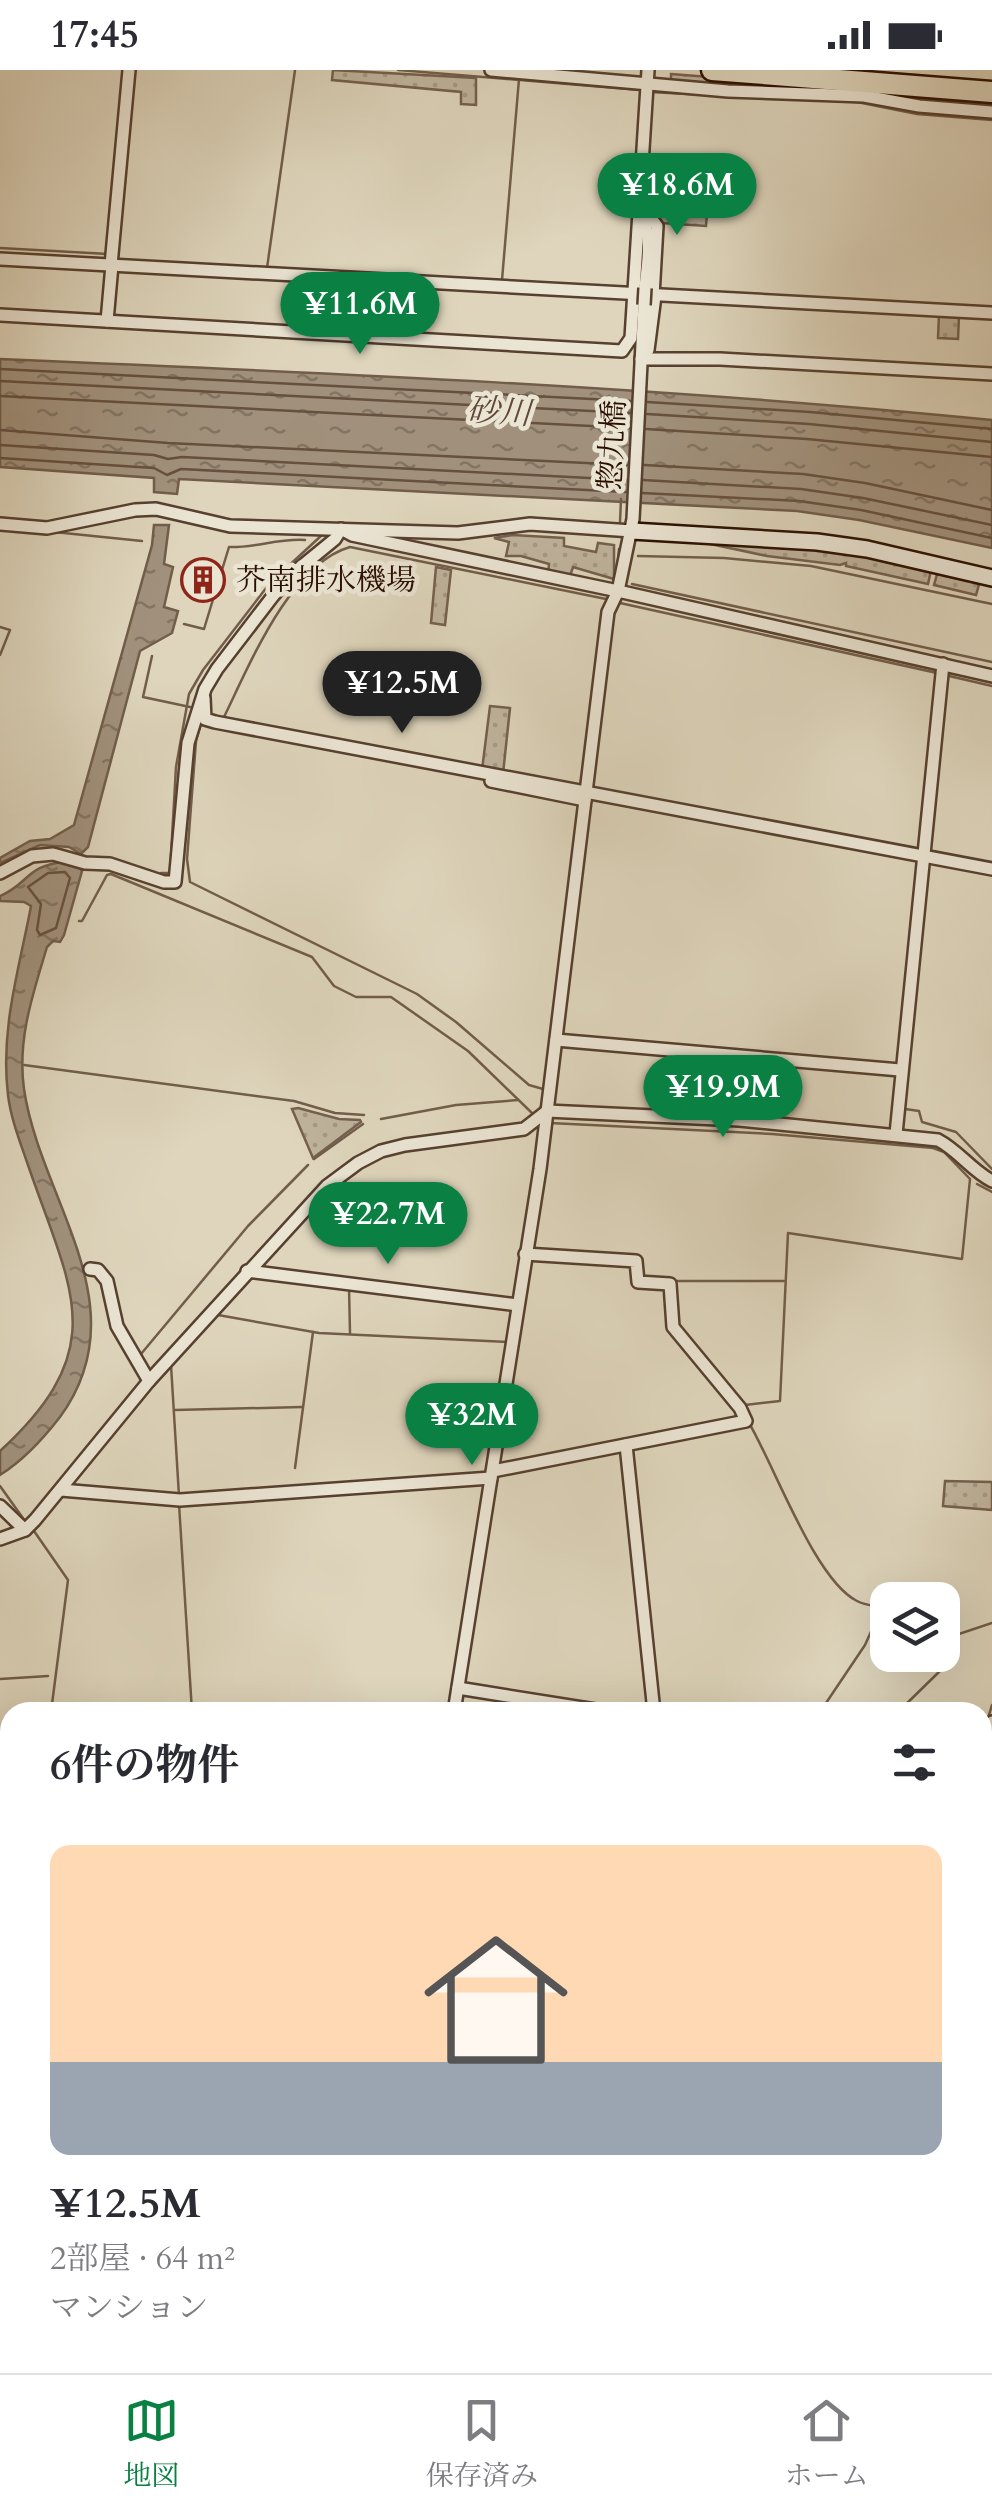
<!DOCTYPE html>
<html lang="ja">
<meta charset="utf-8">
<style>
:root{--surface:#fff;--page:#f2f2f3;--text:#2b2b33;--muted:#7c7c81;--line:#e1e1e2;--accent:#0b8043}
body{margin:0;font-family:Cardo,"Noto Serif JP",serif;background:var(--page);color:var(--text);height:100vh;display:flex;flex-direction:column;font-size:38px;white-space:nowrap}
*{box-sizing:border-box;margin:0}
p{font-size:32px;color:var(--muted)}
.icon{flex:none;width:55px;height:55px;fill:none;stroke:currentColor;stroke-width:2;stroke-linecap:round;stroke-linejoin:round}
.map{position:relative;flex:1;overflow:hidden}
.panel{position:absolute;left:0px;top:1632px;width:992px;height:672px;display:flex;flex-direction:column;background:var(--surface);border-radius:30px 30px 0 0;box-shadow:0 10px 40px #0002}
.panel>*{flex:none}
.controls{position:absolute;left:870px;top:1512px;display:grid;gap:20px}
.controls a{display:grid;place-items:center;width:90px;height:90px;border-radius:20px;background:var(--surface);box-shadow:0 10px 40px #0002;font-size:50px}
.price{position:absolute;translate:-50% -85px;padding:0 22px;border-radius:35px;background:var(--accent);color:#fff;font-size:32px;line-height:65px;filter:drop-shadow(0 2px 5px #0008)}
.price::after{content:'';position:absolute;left:50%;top:60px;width:30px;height:22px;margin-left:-15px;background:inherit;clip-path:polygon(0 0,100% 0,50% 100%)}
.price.active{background:#222;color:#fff}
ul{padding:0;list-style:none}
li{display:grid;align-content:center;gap:20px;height:530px;padding:0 50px}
li span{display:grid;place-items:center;height:310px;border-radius:20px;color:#555}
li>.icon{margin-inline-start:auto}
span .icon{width:180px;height:180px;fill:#fffc;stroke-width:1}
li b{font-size:42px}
h2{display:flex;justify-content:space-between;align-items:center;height:120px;padding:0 50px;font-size:42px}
.status{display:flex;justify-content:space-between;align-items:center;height:70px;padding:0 50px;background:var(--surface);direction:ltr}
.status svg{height:28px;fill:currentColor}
.dock{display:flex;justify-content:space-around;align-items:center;height:140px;border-top:2px solid var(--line);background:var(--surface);font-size:28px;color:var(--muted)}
.dock a{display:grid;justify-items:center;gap:5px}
.dock .active{color:var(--accent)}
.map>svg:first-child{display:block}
</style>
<div class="status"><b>17:45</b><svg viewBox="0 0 49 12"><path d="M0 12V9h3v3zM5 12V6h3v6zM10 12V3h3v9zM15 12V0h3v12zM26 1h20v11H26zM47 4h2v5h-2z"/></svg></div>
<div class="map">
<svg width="992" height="2303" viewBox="0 0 992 2303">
<defs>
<pattern id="grass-dots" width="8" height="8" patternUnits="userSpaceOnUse" patternTransform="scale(2.5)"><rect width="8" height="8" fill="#bfb39c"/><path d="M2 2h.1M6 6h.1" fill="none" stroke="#a49985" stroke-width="1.8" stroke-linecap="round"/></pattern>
<pattern id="water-ripples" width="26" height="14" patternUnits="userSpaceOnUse" patternTransform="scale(2.5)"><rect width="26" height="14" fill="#a1917c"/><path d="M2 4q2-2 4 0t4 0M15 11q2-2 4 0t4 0" fill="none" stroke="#837563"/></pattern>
</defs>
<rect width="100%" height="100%" fill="#ded5bc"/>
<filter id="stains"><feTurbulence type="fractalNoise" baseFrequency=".002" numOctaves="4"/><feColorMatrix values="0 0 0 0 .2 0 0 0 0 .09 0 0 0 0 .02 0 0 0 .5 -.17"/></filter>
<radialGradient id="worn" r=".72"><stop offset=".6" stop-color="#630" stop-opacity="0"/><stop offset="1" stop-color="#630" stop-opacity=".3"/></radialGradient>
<g fill="url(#grass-dots)" stroke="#74604e" stroke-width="2.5">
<path d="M333,0L476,8V35L461,34V22L332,10Z"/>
<path d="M671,4L911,23V24L671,12Z"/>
<path d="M647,100L690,104L688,129L708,131L706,156L662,153L645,132Z"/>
<path d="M939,244L959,246L958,269L938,268Z"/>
<path d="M513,465L564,468V476L596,482L598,473L614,475V509L573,497L569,509L548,504L549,494L521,486H506L509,472L494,468Z"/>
<path d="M687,469C770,473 850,481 931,500L928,514L846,496V493L840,495L767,486Z"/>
<path d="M436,497L451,500L445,555L431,553Z"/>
<path d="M938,501L980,511L976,525L934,515Z"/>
<path d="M490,636L510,638L503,704L482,700Z"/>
<path d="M298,1038L339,1049L360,1050L361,1052L313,1088L292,1039Z"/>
<path d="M945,1411L992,1412V1440L943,1436Z"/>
</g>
<g fill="url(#water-ripples)" stroke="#715d4a" stroke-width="2.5">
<path d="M0,289C331,303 662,317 992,350V478L859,450L797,441L179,409L177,424L154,422V408L0,397Z"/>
<path d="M154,455H169L164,494L173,497L164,537L178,541L172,563L140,581L88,777L81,784L69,777L40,775L0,793V788L30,771L50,769L74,755L152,475Z"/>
<path d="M65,792L76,794L82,801L64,865L60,872L53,871L47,877C33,924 17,969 24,1019C40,1130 141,1236 60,1347C43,1369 24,1390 0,1405V1381C112,1278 72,1222 29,1098C21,1074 11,1050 8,1025C0,959 19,900 31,836L24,832L0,831V826C29,814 26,795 65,792Z"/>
<path d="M992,2106V2303H953V2295H982L983,2139Z"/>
</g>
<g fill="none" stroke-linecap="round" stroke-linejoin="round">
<g stroke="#66503e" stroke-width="2.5">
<path d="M0,299L631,331"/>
<path d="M0,311L630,343"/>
<path d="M0,326L630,358"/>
<path d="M647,332L810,342L992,359"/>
<path d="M647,344L809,354L992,372"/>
<path d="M646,359L807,369L992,387"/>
<path d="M0,360L168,373L628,395"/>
<path d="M0,375L154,385L168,389L182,387L627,410"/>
<path d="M0,388L154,398L167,405L181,399L626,422"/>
<path d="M644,395L803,404L865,413L992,440"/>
<path d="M643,410L801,419L863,428L992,455"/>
<path d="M642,423L799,431L861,440L992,468"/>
<path d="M65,802L70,808L56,858L40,865L37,860L41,834L28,817L48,803Z"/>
</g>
<g stroke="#715d4a" stroke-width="2.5">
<path d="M398,0L640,20"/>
<path d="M650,22L727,26"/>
<path d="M745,27L857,32L917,44L992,50"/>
<path d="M0,178L108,184"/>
<path d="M267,198L295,0"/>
<path d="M502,210L519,9"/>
<path d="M620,452L621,429"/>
<path d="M54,462L142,471"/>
<path d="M638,486L724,488L811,496L992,534"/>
<path d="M618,494L619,479"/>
<path d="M632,514L992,592"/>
<path d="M620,533L937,603"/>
<path d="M184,554L204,559L229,477C255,478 279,468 305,470"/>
<path d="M0,557L10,560L0,585"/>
<path d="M152,586L143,627L190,637"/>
<path d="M945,605L992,616"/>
<path d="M224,647C249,596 290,494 350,477L606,529"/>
<path d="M201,654L196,671L187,789L190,812L417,924L456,952L529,1015L543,1019"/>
<path d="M589,729L917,791"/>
<path d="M160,806L161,803H170L176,697L189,624L203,600L270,513L322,465"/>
<path d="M79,851H82L107,805L111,804L312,887L334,916L356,927H391L468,981L533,1044"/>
<path d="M24,995L294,1031L335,1043L364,1045"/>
<path d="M905,1039L919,1041L922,1052L956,1062L992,1099"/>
<path d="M381,1049L456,1035L518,1030"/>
<path d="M550,1053L772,1064L933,1078L944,1082L970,1109L962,1189L788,1163L780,1331L745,1335"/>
<path d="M314,1089L363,1054"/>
<path d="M977,1114L992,1122"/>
<path d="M672,1211H784"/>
<path d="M349,1217L350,1263"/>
<path d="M218,1245L319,1263L508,1272"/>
<path d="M517,1283L526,1222"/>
<path d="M141,1284L248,1156L308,1095"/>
<path d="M171,1295L179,1426"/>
<path d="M175,1340L302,1337"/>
<path d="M749,1353C775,1397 815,1510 857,1531C866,1536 878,1536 888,1539"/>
<path d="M295,1398L313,1262"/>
<path d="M0,1416L25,1451"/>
<path d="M179,1434L192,1642"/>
<path d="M34,1461L68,1510L51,1642"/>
<path d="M647,1520L657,1621"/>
<path d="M944,1569L992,1553"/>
<path d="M0,1609L48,1606"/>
<path d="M53,1640L77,1642"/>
<path d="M820,1642L865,1575L882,1537"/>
<path d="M898,1642L942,1599L944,1570"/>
<path d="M988,1648L992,1635"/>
<path d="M0,2247L4,2199"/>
<path d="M814,2303L816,2295"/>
</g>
<g stroke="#57402f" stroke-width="16">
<g id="street">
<path d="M491,0L728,21L864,26L919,36L992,42"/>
<path d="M638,141L651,148L657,156L653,226"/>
<path d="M640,145C654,166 647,194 645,218"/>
<path d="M0,189L992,243"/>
<path d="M111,195L129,0"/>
<path d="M0,245L622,281L631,268L648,0"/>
<path d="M107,251L112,195"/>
<path d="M648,280L655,226"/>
<path d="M641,289H720L992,304"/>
<path d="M0,454L47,458L135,440L156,439L230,456L458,463L530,454L632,461"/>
<path d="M204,628L205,649L215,652L992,799"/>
<path d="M491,711L585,730"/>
<path d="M0,803L32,786L53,784L85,793L110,794L164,812H175L188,673L205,619L217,599L273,526L291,505L335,469L341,459L352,465L618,521L992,606"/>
<path d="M556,970L900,1000"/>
<path d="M896,1064L943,594"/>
<path d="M90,1199L98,1200L107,1211L117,1256L149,1311"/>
<path d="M247,1201L518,1235"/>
<path d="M626,1375L654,1642"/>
<path d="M493,1401L746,1351L740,1338L673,1257L670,1214L638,1212L636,1191L525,1184"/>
<path d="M61,1420L180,1430L491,1408"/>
<path d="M0,1436L25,1460"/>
<path d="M0,1469L25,1460L35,1450L149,1311L327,1116L358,1093L381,1081L405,1075L524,1059L547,1041L739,1050L938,1070C959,1081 971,1100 992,1111"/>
<path d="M458,1618L608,1642"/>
<path d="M454,1642L540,1099L608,542L618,521L633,449L644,235"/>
<path d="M982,1687L992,1652"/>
<path d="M0,2035H10"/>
<path d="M0,2196L10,2066"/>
<path d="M0,2283L10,2286"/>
<path d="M80,2295L139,2303"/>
<path d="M402,2295L407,2303"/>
<path d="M540,2295L564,2303"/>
<path d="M23,2303V2295"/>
<path d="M156,2303L157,2295"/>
<path d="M168,2303L169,2295"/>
<path d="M276,2303L278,2295"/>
<path d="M336,2303L338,2295"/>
<path d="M669,2303L674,2295"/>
</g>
</g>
<g stroke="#2a0e00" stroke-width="20">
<g id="secondary">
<path d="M632,461L817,472L867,479L992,508"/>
<path d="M982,1750L992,1715"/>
<path d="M836,2303L838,2295"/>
</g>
</g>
<g stroke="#2a0e00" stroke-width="25">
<path id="highway" d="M712,0L992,22"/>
</g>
<use href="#street" stroke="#eae4d3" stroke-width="11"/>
<use href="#secondary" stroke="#eae4d3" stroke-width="15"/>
<use href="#highway" stroke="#ded5bc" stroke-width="20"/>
<g stroke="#57402f" stroke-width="16" stroke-linecap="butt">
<path id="street-bridge" d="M644,235L645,218"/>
</g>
<use href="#street-bridge" stroke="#eae4d3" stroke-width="11"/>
</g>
<defs>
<g id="building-ring" transform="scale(2.25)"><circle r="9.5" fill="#eae4d3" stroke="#8f2418" stroke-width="1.5"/><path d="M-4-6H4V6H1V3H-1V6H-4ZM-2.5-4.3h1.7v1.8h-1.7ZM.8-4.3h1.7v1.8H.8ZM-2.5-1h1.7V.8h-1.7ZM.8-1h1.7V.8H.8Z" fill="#8f2418"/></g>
</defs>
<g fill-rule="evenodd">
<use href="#building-ring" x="203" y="510"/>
</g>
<g text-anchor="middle" stroke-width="9" stroke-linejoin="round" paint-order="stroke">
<g font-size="30" fill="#2a0e00" stroke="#eae4d3">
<text transform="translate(612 375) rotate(-87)" y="10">惣九橋</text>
</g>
<g font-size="30" fill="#2a0e00" stroke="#eae4d3" text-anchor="start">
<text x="236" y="520">芥南排水機場</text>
</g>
<g font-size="32" font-style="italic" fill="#604938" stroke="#eae4d3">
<text transform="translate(499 341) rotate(4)" y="11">砂川</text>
</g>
</g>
<rect width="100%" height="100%" filter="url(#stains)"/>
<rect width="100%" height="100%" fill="url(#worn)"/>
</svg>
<div class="controls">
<a><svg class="icon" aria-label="layers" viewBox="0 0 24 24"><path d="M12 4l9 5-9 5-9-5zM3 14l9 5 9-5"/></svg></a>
</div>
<b class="price" style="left:677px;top:168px">¥18.6M</b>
<b class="price" style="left:360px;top:287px">¥11.6M</b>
<b class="price active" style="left:402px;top:666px">¥12.5M</b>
<b class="price" style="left:723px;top:1070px">¥19.9M</b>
<b class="price" style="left:388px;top:1197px">¥22.7M</b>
<b class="price" style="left:472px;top:1398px">¥32M</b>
<section class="panel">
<h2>6件の物件<svg class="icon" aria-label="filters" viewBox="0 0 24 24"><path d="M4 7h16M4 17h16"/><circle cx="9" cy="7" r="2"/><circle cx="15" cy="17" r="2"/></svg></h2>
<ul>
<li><span style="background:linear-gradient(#ffd9b3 70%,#9aa5b1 0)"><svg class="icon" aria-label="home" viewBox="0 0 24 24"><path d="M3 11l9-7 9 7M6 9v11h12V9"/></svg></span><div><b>¥12.5M</b><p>2部屋 · 64 m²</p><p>マンション</p></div></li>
</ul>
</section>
</div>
<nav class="dock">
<a class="active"><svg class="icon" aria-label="map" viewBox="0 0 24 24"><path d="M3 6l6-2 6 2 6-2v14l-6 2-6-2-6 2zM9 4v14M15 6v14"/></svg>地図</a>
<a><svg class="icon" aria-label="saved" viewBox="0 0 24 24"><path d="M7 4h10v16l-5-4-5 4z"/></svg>保存済み</a>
<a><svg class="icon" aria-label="home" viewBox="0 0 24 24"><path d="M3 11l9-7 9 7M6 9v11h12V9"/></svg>ホーム</a>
</nav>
